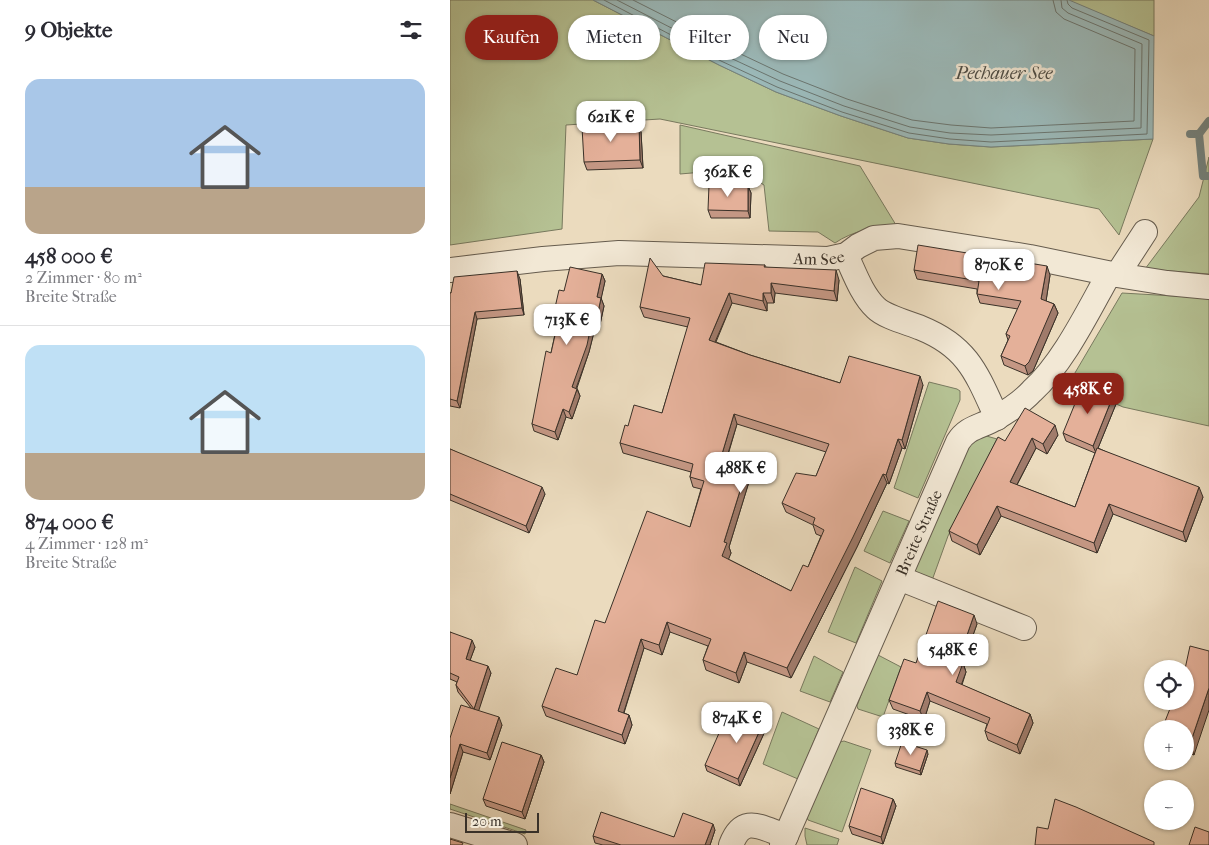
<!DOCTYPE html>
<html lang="de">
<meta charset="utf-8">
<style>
:root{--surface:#fff;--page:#f7f7f7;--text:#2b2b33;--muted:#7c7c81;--line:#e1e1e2;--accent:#8f2418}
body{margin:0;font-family:"IM FELL French Canon",serif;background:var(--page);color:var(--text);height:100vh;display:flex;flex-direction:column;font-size:19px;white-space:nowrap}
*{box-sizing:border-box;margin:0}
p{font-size:16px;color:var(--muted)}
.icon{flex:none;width:28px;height:28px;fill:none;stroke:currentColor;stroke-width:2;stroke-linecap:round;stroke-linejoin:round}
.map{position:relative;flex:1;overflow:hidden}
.details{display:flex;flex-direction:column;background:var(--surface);width:450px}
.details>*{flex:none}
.top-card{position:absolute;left:15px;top:15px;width:475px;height:45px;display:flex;gap:10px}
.controls{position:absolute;left:694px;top:660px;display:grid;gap:10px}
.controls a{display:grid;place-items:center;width:50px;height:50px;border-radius:50%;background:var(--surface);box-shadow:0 1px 4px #0004;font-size:25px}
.scale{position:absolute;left:15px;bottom:12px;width:74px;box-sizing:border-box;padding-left:5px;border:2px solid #3a3128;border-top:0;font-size:14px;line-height:18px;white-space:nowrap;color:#3a3128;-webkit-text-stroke:4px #f2e8d5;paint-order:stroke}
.price{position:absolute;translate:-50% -42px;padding:0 11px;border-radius:10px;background:#fff;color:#222;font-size:16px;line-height:32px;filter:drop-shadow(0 1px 2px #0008)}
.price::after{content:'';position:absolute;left:50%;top:30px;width:15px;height:11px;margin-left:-8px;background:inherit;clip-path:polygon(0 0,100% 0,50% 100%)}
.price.selected{background:var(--accent);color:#fff}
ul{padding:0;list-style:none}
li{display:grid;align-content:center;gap:10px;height:265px;padding:0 25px}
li+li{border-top:1px solid var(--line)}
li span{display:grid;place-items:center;height:155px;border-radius:15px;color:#555}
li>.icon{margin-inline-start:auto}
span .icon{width:90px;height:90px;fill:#fffc;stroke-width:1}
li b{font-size:21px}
h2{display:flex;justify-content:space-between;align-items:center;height:60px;padding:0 25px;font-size:21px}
.pill{padding:0 18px;border-radius:22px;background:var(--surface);box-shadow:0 1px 4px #0004;font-size:18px;line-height:45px}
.pill.selected{background:var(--accent);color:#fff}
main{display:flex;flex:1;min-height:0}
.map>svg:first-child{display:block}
</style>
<main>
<section class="details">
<h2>9 Objekte<svg class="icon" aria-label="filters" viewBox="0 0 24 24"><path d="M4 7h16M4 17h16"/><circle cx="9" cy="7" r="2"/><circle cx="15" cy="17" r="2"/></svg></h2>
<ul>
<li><span style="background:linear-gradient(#a9c7e8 70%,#b9a48a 0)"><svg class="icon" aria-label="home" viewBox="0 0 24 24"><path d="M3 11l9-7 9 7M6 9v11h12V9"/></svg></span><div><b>458 000 €</b><p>2 Zimmer · 80 m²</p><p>Breite Straße</p></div></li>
<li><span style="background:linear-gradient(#bfe0f5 70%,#b9a48a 0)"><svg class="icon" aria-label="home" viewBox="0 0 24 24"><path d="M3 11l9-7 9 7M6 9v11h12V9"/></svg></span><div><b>874 000 €</b><p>4 Zimmer · 128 m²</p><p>Breite Straße</p></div></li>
</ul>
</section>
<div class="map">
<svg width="759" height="845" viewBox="0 0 759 845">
<rect width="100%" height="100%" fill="#ebdbbe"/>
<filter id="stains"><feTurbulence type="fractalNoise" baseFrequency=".004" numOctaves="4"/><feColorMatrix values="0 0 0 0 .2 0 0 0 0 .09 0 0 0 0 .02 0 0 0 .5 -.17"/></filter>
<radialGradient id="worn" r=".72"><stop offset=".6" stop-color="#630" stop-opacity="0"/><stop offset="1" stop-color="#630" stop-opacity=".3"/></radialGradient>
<g fill="#b5c193" stroke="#78795e">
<path d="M0,0H143L269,65L326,92L391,116L458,138L499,144L541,147L703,139L669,235L649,209L210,119L116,125L112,229L0,245Z"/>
<path d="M619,0H704V36L624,3Z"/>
<path d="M230,125L410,166L446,225C425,227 402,231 385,243L368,232L319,231L314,185L288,169L230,174Z"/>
<path d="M759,157V274L695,269L749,197Z"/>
<path d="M672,293L759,298V426L673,407L619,383Z"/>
<path d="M479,382L507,389L510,391V400L468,498L444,488Z"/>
<path d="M533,435L547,439L498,536L480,586L459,577L516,447Z"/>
<path d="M433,511L459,521L440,563L414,551Z"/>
<path d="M405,567L432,581L406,643L378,632Z"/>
<path d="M428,655L451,667L433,717L408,709L407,706L425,657Z"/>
<path d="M364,656L393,672L380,702L350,691Z"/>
<path d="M332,712L369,729L348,779L313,764Z"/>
<path d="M394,741L421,750L392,832L358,820L357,817L390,742Z"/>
<path d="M0,804L76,830L75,834L0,809Z"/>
<path d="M355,828L389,839L387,845H357L355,836Z"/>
</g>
<path fill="#9bb9b9" stroke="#74837f" d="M143,0H619L704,36L703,139L541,147L499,144L458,138L391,116L326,92L269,65Z"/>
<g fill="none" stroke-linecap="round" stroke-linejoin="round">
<g stroke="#6a7570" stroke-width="1">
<path d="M154,0L271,61L327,87L392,112L459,133L500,139L541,142L697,134L699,40L622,8L618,4L617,0"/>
<path d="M167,0L274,55L330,81L394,106L460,127L500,133L541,135L691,128L692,44L618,13L612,8L611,0"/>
<path d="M183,0L278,48L333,74L397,99L462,120L501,125L541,128L684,121L685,49L614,19L606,12L603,0"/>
</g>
<g stroke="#74837f" stroke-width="8">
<path d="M740,134H749L753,176H759"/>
<path d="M749,134L759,121"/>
</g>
<g stroke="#665c4e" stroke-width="26">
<g id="minor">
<path d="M396,255C404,272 412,295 426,308C435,317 459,323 471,328C518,347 527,374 547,418"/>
<path id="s1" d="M0,270L93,259L169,253L378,259L396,255L408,246L424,238L448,236L580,257L667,275L717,283L759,287"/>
<path d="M667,275L695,232"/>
<path d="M449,578L574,628"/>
<path d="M0,825L65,845"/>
<path d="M281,845C293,813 311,828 336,836"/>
<path id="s2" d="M332,845L508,442C517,427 531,427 546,418C558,411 572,402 582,391C614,362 638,311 659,274"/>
</g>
</g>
<use href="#minor" stroke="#f2e8d5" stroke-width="24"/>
</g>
<g fill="#c49784" stroke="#3a3128" fill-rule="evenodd">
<path d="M191,132L193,168L137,170L134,162Z"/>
<path d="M298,186L301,193L300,218H261L258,210Z"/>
<path d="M315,265V267L389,280L387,301L325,293L324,303H317V311L282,303L266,342L300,355L390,383L473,385L455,449L452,448L439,484L437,483L407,547L341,678L297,662L289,683L256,670L253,660L258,646L220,632L212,655L194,648L174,713L179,715L182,725L175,744L96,716L92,706L127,675L155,623L240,527L251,489L243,487L240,477L241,472L173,453L170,443L178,426L212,413L238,327L194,317L190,307L213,276L251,285ZM287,424L376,452L366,476L332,503L336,512L363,525L366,534L371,536L358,567L341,591L278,559L281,553L279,547L302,472L278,455Z"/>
<path d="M464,270L600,275L596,301L604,304L608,313L583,371L578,375L554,365L551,356L558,340L556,334L568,309L530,303L527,294V289L467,279Z"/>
<path d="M152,274L155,281L151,298L154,306L149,329L145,328L139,352L127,388L130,396L122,419L116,417L108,440L84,431L82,424L101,353L108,320L107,319L104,312L114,291Z"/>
<path d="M70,279L74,315L27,319L10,408L0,406V293Z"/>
<path d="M666,404L648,448L753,497L736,542L663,514L647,553L551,516L530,555L502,541L499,531L555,441L608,435L597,454L586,448L567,485L625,507L645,453L616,441L613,433Z"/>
<path d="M0,449L95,494L79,533L0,500Z"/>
<path d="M527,624L513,663L516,672L512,685L580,714L583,723L570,754L538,740L535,731L537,724L480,701L474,720L443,709L439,700L466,663Z"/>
<path d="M0,632L25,647L20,660L41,673L28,711L52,725L40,760L13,752L0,794V738L21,708L8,692L6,685L7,682L0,679Z"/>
<path d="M735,701L744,755L735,752Z"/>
<path d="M318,712L321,718L290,786L257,771L255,765L288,731Z"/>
<path d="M478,754L471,775L446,767L445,763Z"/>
<path d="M91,755L94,762L75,819L36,806L33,799Z"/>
<path d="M443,799L446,806L433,844L402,834L399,826Z"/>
<path d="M265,830L260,845H153L145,843L143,836L224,837Z"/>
</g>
<g fill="#a07b6b" stroke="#3a3128">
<path d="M189,125L191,132L193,168L190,160Z"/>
<path d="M298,186L301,193L300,218L298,211Z"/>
<path d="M597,266L600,275L595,308L591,299Z"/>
<path d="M386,270L389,280L387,301L384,291Z"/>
<path d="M67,271L70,279L74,315L72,308Z"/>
<path d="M152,274L155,281L150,304L147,297Z"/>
<path d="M321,283L325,293L324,303L321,293Z"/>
<path d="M279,293L282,303L262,349L259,340Z"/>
<path d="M313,293L317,303V311L313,301Z"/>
<path d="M151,298L154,306L149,329L146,322Z"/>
<path d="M604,304L608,313L583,371L578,375L575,366Z"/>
<path d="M25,312L27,319L10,408L7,401Z"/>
<path d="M142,321L145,328L139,352L124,394L122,387Z"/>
<path d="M470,376L473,385L455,449L452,440Z"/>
<path d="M127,389L130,396L122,419L119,412Z"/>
<path d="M663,396L666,404L646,453L643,446Z"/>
<path d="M113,409L116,417L108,440L105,432Z"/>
<path d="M284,414L287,424L275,463L272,454Z"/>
<path d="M605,425L608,435L597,454L593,444Z"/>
<path d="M582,438L586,448L563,492L560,482Z"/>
<path d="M448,439L452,448L439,484L436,475Z"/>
<path d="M299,462L302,472L279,547L281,553L276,566L272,556L274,542Z"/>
<path d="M433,474L437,483L407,547L341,678L337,668Z"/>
<path d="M92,487L95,494L79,533L76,526Z"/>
<path d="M749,487L753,497L736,542L733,532Z"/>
<path d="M659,504L663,514L647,553L644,543Z"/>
<path d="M547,506L551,516L530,555L527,545Z"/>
<path d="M524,615L527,624L513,663L516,672L509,691L506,682L508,661Z"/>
<path d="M217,622L220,632L212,655L209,645Z"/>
<path d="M191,639L194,648L171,721L168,711Z"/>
<path d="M22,640L25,647L18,666L16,659Z"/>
<path d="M294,652L297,662L289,683L286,673Z"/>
<path d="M38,666L41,673L27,716L24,709Z"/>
<path d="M759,688V710L744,755L740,744Z"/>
<path d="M477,692L480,701L474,720L470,711Z"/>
<path d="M318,712L321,718L290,786L288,779Z"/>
<path d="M580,714L583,723L570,754L567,745Z"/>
<path d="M179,715L182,725L175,744L172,735Z"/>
<path d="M49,717L52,725L40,760L37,753Z"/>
<path d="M10,744L13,752L0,794V778Z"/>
<path d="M477,750L478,754L471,775L470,771Z"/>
<path d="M91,755L94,762L75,819L72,812Z"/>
<path d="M443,799L446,806L433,844L431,837Z"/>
<path d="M263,824L265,830L260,845H255Z"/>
</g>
<g fill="#e4b099" stroke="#3a3128" fill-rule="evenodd">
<path d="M189,125L190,160L134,162L132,127Z"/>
<path d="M259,185L298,186V211L258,210Z"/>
<path d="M468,245L597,266L591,299L604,304L579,362L575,366L551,356L560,336L556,334L571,301L527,294L529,281L464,270Z"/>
<path d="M200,258L213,276L251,285L255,263L315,265L314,267L386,270L384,291L321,283V293H313V301L279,293L259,340L300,355L390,383L399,356L470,376L452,440L448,439L436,475L433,474L403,537L337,668L294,652L286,673L253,660L261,639L217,622L209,645L191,639L168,711L179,715L172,735L92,706L106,668L127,675L145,620L155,623L197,511L240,527L254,481L240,477L243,464L170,443L175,425L178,426L184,405L212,413L240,318L190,307ZM284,414L379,444L366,476L346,473L332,503L365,518L363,524L374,530L358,567L353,565L341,591L272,556L277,543L274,542L299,462L272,454Z"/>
<path d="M120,267L152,274L147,297L151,298L146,322L142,321L137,345L122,387L127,389L119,412L113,409L105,432L82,424L96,351L101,353L110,313L104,312L109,290L114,291Z"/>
<path d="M67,271L72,308L25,312L7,401L0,399V293H1L4,277Z"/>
<path d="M633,384L663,396L643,446L613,433Z"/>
<path d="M575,408L605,425L593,444L582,438L560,482L625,507L647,448L749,487L733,532L659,504L644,543L547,506L527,545L499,531L548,437L555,441Z"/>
<path d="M0,449L92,487L76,526L0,494Z"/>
<path d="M488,601L524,615L508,661L513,663L506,682L580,714L567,745L535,731L540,718L477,692L470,711L439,700L454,659L466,663Z"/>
<path d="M0,632L22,640L16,659L38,666L24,709L6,685L9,677L0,673Z"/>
<path d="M740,646L759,651V688L740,744L735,742V729H712L723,701H735V669Z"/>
<path d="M301,703L318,712L288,779L255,765L273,724L288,731Z"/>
<path d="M11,705L49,717L37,753L10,744L0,778V738Z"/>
<path d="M52,742L91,755L72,812L33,799Z"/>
<path d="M452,742L477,750L470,771L445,763Z"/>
<path d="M411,788L443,799L431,837L399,826Z"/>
<path d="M605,799L626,807L704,842V845H585L587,827L598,829Z"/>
<path d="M151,812L224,837L233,813L263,824L255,845H171L143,836Z"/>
<path d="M745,827L759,832V845H739Z"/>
<path d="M0,839L13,843L12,845H0Z"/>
</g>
<g text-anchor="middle" stroke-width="5" stroke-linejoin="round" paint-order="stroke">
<g font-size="16" fill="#3a3128" stroke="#f2e8d5">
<text dy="6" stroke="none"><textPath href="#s1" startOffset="370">Am See</textPath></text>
<text dy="6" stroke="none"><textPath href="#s2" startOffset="341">Breite Straße</textPath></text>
</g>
<g font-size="18" font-style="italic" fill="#4d4c45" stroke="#f2e8d5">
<text x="554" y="79">Pechauer See</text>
</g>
</g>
<rect width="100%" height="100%" filter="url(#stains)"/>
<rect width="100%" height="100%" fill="url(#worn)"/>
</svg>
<div class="controls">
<a><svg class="icon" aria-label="locate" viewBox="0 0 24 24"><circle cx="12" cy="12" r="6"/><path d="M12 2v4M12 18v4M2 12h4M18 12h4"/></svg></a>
<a>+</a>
<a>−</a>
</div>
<div class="scale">20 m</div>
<b class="price" style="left:161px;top:143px">621K €</b>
<b class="price" style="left:278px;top:198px">362K €</b>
<b class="price" style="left:549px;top:291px">870K €</b>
<b class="price" style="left:117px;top:346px">713K €</b>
<b class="price selected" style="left:638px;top:415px">458K €</b>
<b class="price" style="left:291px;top:494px">488K €</b>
<b class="price" style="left:503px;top:676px">548K €</b>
<b class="price" style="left:287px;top:744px">874K €</b>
<b class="price" style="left:461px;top:756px">338K €</b>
<div class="top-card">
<a class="pill selected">Kaufen</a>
<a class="pill">Mieten</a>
<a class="pill">Filter</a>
<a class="pill">Neu</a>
</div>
</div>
</main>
